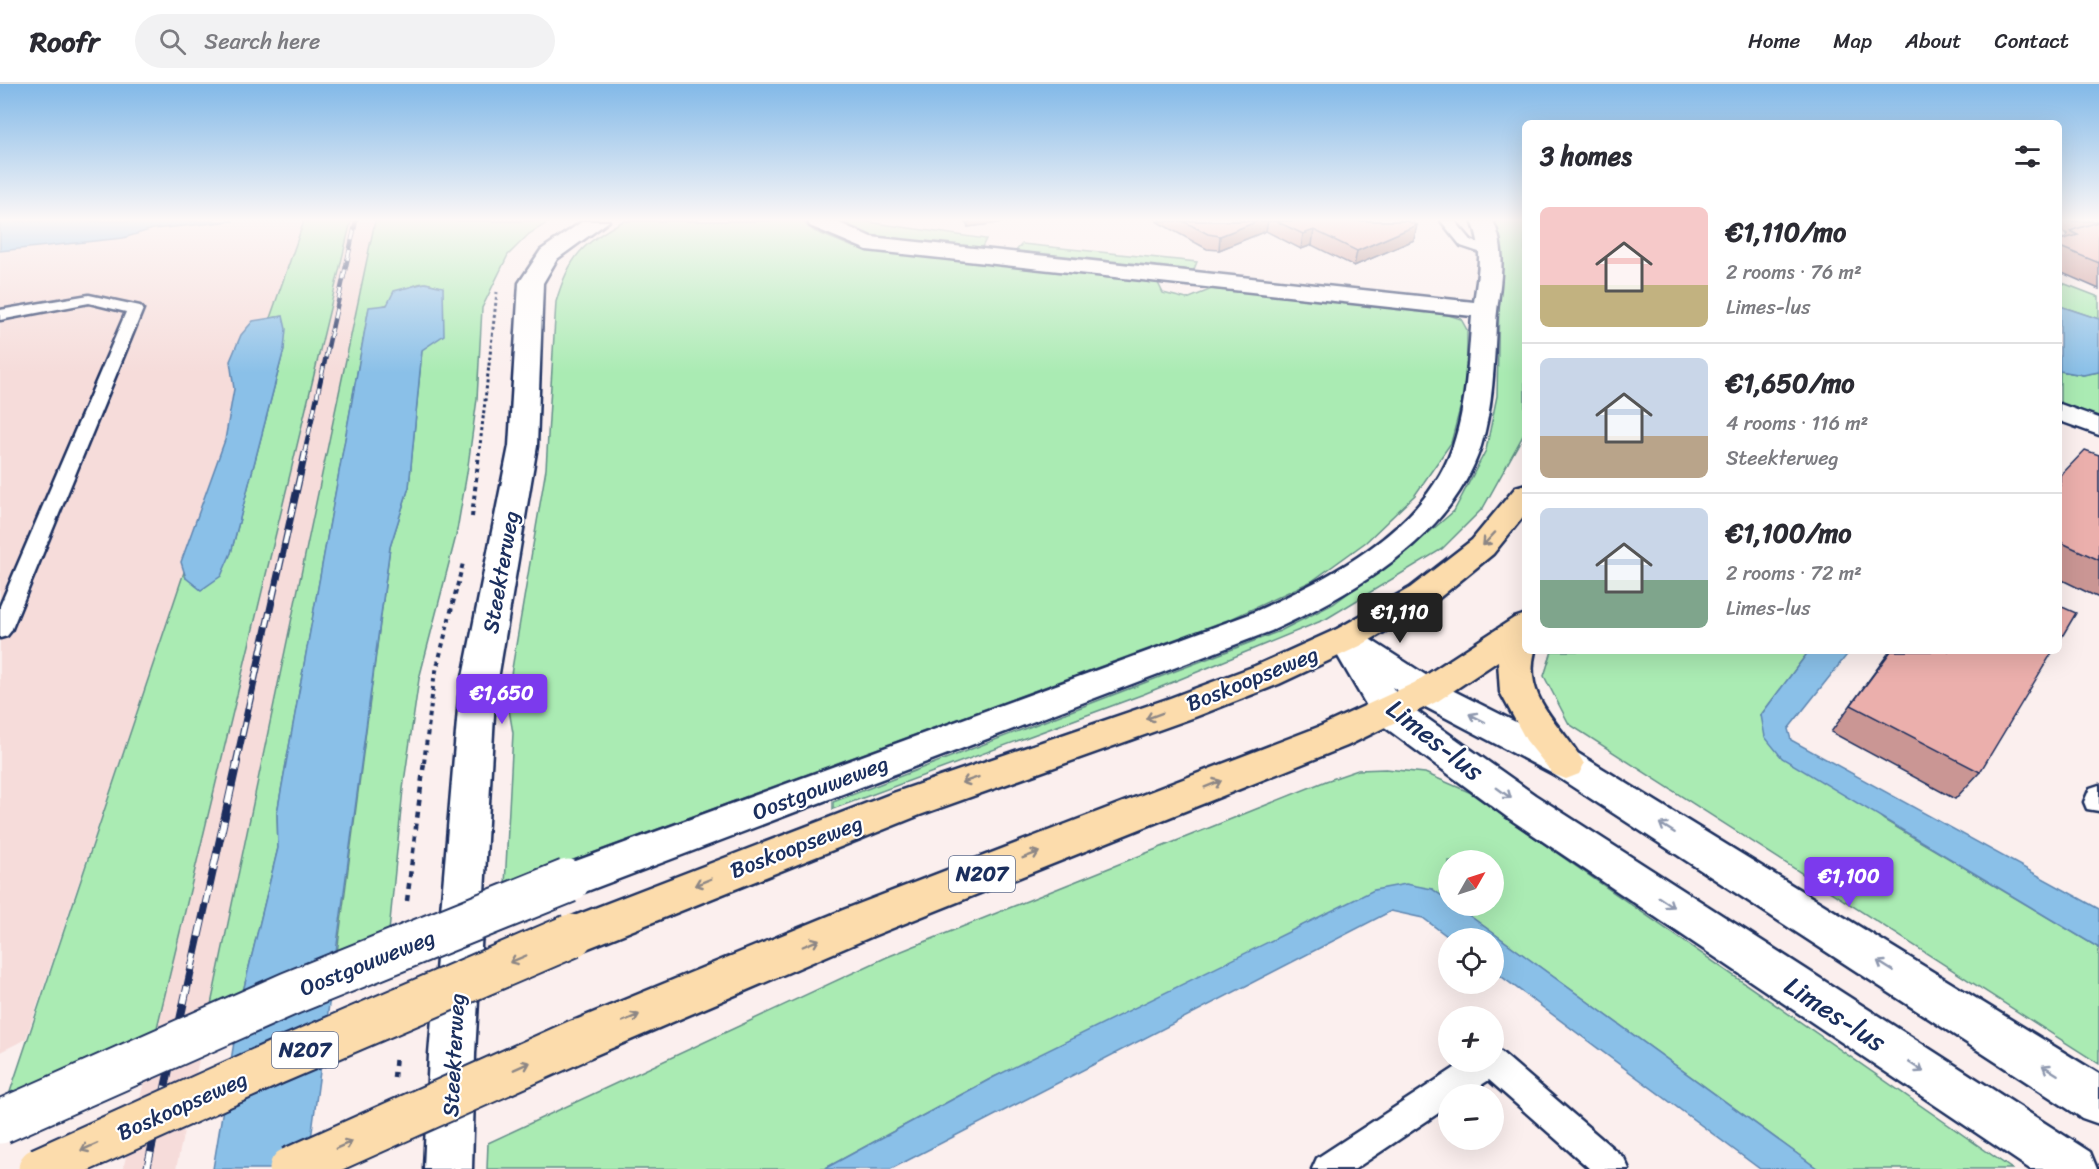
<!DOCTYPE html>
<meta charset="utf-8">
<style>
:root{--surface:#fff;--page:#f2f2f3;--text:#2b2b33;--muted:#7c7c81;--line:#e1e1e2;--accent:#7c3aed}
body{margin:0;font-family:Sriracha,sans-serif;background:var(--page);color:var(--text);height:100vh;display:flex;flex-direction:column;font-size:22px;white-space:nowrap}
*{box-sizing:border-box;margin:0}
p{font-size:20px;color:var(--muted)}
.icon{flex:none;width:33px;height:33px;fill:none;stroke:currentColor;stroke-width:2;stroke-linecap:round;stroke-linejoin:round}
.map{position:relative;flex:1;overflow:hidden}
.drawer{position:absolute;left:1522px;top:36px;width:540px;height:534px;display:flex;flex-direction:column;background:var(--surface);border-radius:9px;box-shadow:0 6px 24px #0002}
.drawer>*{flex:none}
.needle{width:39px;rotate:51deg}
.fabs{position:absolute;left:1438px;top:766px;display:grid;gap:12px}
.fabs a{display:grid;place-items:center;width:66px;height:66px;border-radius:50%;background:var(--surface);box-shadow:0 6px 24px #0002;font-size:30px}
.price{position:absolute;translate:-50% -51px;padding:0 14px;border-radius:6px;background:var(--accent);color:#fff;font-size:20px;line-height:39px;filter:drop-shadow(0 2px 3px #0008)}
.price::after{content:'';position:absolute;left:50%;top:36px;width:18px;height:14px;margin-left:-9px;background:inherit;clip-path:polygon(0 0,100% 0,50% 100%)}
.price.on{background:#222;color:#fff}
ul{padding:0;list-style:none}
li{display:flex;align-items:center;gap:18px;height:150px;padding:0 18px}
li+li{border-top:2px solid var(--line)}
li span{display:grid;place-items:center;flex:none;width:168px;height:120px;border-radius:9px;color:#555}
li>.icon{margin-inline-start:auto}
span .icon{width:72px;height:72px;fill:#fffc;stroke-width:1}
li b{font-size:26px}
h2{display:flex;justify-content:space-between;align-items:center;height:72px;padding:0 18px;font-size:26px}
header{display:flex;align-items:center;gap:36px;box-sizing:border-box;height:84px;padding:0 30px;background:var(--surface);border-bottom:2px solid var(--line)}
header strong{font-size:28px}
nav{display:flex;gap:33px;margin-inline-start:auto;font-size:21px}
.search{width:420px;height:54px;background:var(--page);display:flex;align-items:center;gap:15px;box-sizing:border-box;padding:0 21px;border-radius:33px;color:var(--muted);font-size:22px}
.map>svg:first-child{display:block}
</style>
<header>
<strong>Roofr</strong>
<div class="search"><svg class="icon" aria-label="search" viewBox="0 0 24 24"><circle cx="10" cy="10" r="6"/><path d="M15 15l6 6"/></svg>Search here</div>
<nav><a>Home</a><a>Map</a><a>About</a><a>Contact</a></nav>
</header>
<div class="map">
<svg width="2099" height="1085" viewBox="0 0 2099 1085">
<rect width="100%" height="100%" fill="#fbefee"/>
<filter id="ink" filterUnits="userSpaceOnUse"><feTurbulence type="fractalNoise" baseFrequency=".0167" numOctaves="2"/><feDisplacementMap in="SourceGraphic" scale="12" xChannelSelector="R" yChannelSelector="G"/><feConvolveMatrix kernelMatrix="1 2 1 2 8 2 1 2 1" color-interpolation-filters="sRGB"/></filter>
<g filter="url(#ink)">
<g fill="#f6dcda">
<path d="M200,137H304L270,234L253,238L241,251L230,277L234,305L225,356L181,478L184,488L26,955L0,968V160Z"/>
<path d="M351,137H375L176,1085H123Z"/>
</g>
<g fill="#aaebb3" stroke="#628d88" stroke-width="1.5">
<path d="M304,137H351L155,952L8,1014L184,488L186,494L231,469L284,265L283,232L270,234Z"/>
<path d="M375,137H550L529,150L508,171L482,224L477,315L467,389L456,452L419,595L403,705L388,858L336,877L390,463L409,403L422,266L443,204C411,191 410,208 388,220C383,223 375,223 369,224L277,729L278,764L241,916L209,930Z"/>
<path d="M623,137H802L814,147L853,163L1156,195L1163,209L1187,215L1212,205L1439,228L1461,235L1467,246V298L1451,359L1415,411L1366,458L1312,497L1233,534L505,801L513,649L507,614L546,385L556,218C569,172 583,159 623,137Z"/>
<path d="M837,137H861L986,155L980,167C944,162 863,160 837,137Z"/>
<path d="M1496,137H1525V348L1483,424L1442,465L1326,535L1144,610L833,725V718L1280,547L1333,520L1418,458L1454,427L1486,366L1497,312L1500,170Z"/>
<path d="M1022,160L1197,178L1193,188L1013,170Z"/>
<path d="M2060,198L2099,213V235L2060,222Z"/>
<path d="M2060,287L2083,291L2099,288V338L2060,323Z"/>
<path d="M1552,567H1809L1761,631L1884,736L2099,864V980L1569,640L1544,592Z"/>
<path d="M1386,685L1425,689L1469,708L2012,1085H1818L1456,822H1494V777H1449V817L1432,805L994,993L824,1085H487L488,1059L887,873L1326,697L1358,686Z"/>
</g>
<g fill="#8ac0e8" stroke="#5e86b1" stroke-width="1.5">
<path d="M0,137H234L153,145L123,154L0,167Z"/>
<path d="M425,199L443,203L444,251L422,266L409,403L390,463L307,1085H213L241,916L278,764L277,729L369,223L387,221L394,207Z"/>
<path d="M2060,222L2099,235V288L2083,291L2060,287Z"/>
<path d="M283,232L286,245L284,265L231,469L221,492L201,506L186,494L181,478L225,356L234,305L230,277L241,251L253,237Z"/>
<path d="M1809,567H1850L1788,645L1791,656L2099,825V864L1782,674L1765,653L1761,631Z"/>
<path d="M1406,800L1432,805L1449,817V822H1456L1818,1085H1760L1494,887V855H1451L1423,834L1391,827L891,1085H824L994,993L1374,806Z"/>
</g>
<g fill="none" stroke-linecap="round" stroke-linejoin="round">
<g stroke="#1b2f5e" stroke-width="5">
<g id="service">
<path d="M1441,137H1455L1471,156L1498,168L1491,172L1461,162Z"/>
<path d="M89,211L140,222L143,225L11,547L7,552L0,554V522L126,228L89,219L0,236V226Z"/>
<path d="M2099,701V727L2087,725L2084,718L2090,704Z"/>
<path d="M1494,965L1501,968L1624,1074L1629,1085H1590L1489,996L1466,1011H1449V1022L1355,1085H1312L1317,1074L1464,978H1494Z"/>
</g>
</g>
<g stroke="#1b2f5e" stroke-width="5">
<g id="minor">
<path d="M808,137H835L871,153L1474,218C1478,190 1484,164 1472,137H1493C1509,170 1498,205 1496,240C1494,281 1493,323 1481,362C1452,454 1352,510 1271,547L582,809L568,814L554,809L548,797L554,785L1247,531C1324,497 1424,448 1453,362C1467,320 1468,276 1472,232L867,166L810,142Z"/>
<path d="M2060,320L2099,334V351L2060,337Z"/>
</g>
</g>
<g stroke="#1b2f5e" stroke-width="5">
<g id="secondary">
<path d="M583,137H609L557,175L543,199L537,362L495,613L475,970L472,1085H424L429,970L459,613L509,362L519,199L541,166Z"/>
<path d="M1345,543L1357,547L1438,599L1579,670L2099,990V1040L2082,1034L1553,690L1414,617L1392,603L1401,616L1535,711L2090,1068L2097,1085H2030L1507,733L1375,636L1328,555L1333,547Z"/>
</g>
</g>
<g stroke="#1b2f5e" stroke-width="5">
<g id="primary">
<path d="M1526,400V429L1493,470L1433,519L1360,562L1279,600L1195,633L920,731L586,865L571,871L556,865L550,852L556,839L893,709L1170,614L1255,582L1337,545L1410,504L1472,456L1516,403Z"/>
<path d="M1526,530V567H1535C1522,617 1564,641 1584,680L1579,690L1566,695L1553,690L1526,656L1500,608L1498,577L1438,617L1347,662L873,852L577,979L561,972L554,957L561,942L843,826L1321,642L1414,599L1514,534Z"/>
</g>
</g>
<path stroke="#1b2f5e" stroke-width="3" stroke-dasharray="3 3" stroke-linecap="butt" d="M479,371L497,208"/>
<g stroke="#1b2f5e" stroke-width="4" stroke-dasharray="4.5 4.5" stroke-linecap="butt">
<path d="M472,433L479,369"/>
<path d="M424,679L434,595L463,479"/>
</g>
<g stroke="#1b2f5e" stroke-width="4.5" stroke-dasharray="6 6" stroke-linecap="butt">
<path d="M407,817L424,678"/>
<path d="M394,994L396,971"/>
</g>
<use href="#service" fill="#fff" fill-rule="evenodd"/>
<use href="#minor" fill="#fff" fill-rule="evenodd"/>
<use href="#secondary" fill="#fff" fill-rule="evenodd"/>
<use href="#primary" fill="#fcdcac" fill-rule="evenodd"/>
<g stroke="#1b2f5e" stroke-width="4.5">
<path id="rail-far2" d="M304,371L356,137"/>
</g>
<g stroke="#1b2f5e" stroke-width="7">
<path id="rail-far1" d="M236,679L305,369"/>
</g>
<g stroke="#1b2f5e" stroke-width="8">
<path id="rail" d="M147,1085L237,678"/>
</g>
<use href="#rail-far2" stroke="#fff" stroke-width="3" stroke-dasharray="10" stroke-linecap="butt"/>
<use href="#rail-far1" stroke="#fff" stroke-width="4.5" stroke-dasharray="14" stroke-linecap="butt"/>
<use href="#rail" stroke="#fff" stroke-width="6" stroke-dasharray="17" stroke-linecap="butt"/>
<g stroke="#1b2f5e" stroke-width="47" stroke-linecap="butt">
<path id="minor-bridge" d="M0,1038L291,909L568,797"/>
</g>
<g stroke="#1b2f5e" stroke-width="47" stroke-linecap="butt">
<g id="primary-bridge">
<path d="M40,1085L275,979L571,852"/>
<path d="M291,1085L577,957"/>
</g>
</g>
<use href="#minor-bridge" stroke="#fff" stroke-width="43"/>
<use href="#primary-bridge" stroke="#fcdcac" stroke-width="43"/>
</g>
<g fill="#ca9694" stroke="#1b2f5e" stroke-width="1.5">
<path d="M964,137H1013L968,143Z"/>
<path d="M1156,137H1407L1414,156L1354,182L1312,161L1301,165L1266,147L1219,166L1207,165Z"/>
<path d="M2060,137H2099V205L2060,188V156L2065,154L2068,150L2060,147Z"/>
<path d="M2099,371V514L2060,495V391H2061Z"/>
<path d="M1890,567L1980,688L1955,715L1831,648Z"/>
</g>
<g fill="#a47a78" stroke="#1b2f5e" stroke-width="1.5">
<path d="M968,137H1013L968,143Z"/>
<path d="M1258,137H1268L1266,147L1219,166L1220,152Z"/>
<path d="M1417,141L1414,156L1354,182L1357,167Z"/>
<path d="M1314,146L1312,161L1301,165L1303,150Z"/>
</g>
<g fill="#ebafac" stroke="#1b2f5e" stroke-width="1.5">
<path d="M1183,137H1258L1220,152L1208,150Z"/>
<path d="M1276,137H1407L1417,141L1357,167L1314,146L1303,150Z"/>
<path d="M2095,137H2099V179L2060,163V156L2078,151L2070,147L2098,138Z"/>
<path d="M2085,366L2099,371V476L2060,458V391H2061Z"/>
<path d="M2060,522L2076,529L2060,556Z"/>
<path d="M1891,567H2053L1980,688L1851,621Z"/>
</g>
<defs><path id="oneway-shaft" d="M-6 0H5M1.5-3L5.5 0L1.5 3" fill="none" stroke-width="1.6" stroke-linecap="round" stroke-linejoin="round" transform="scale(1.5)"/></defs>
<g stroke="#8c8685">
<use href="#oneway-shaft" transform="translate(1489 455) rotate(133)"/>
<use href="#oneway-shaft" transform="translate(1154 632) rotate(160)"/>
<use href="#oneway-shaft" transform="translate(970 696) rotate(161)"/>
<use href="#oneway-shaft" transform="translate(1213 700) rotate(-22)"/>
<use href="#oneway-shaft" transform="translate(1031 771) rotate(-21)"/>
<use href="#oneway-shaft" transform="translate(703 798) rotate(158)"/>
<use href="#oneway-shaft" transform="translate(811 859) rotate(-23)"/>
<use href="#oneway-shaft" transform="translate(518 875) rotate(157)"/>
<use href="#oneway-shaft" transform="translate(631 934) rotate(-23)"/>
<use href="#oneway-shaft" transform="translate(522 982) rotate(-24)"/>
<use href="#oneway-shaft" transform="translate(344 1061) rotate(-24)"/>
<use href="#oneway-shaft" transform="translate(89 1063) rotate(156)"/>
</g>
<g stroke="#8d97ae">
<use href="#oneway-shaft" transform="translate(1477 634) rotate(-153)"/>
<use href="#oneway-shaft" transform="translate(1504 709) rotate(36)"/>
<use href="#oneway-shaft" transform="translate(1667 744) rotate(-148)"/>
<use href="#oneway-shaft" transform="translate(1666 818) rotate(34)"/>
<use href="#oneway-shaft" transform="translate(1885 882) rotate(-148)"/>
<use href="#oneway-shaft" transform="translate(1916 983) rotate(33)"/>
<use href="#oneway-shaft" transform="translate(2050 986) rotate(-148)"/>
</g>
</g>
<linearGradient id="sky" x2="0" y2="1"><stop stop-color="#82b9e8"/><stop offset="0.47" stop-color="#fdf8f7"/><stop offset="1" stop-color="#fdf8f7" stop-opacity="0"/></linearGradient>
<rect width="2099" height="289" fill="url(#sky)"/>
<g text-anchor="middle" stroke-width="4.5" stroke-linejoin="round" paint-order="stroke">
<g fill="#fff" stroke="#5f6d8e" stroke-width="1.5">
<rect x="949" y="772" width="66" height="36" rx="4.5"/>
<rect x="272" y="948" width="66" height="36" rx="4.5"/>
</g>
<g font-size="21" font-weight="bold" fill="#1b2f5e">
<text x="982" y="797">N207</text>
<text x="305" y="973">N207</text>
</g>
<g font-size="22" fill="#1b2f5e" stroke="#fff">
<text transform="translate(500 488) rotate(-80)" y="8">Steekterweg</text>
<text transform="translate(1252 594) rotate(-22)" y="8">Boskoopseweg</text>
<text transform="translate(820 703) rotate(-21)" y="8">Oostgouweweg</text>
<text transform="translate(796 762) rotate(-21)" y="8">Boskoopseweg</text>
<text transform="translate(367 878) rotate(-22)" y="8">Oostgouweweg</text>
<text transform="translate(453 971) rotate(-87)" y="8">Steekterweg</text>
<text transform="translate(182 1021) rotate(-24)" y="8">Boskoopseweg</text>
</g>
<g font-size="27" fill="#1b2f5e" stroke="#fff">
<text transform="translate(1435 656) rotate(38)" y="9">Limes-lus</text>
<text transform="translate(1835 930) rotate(33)" y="9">Limes-lus</text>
</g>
</g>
</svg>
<div class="fabs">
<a><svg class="needle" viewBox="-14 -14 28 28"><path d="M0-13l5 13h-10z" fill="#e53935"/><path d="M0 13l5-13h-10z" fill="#7c7c81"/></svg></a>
<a><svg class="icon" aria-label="locate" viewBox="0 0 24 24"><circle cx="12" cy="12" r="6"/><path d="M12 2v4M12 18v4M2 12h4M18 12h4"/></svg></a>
<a>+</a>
<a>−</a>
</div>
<b class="price on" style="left:1400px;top:560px">€1,110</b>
<b class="price" style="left:502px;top:641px">€1,650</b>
<b class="price" style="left:1849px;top:824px">€1,100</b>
<section class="drawer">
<h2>3 homes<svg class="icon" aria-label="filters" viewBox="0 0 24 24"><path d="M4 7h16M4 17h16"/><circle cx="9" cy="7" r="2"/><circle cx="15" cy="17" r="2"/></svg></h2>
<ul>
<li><span style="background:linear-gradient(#f6c9c9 65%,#c2b280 0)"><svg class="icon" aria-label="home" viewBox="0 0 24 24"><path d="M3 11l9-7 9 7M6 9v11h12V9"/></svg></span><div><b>€1,110/mo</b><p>2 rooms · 76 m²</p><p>Limes-lus</p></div></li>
<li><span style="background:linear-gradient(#c9d6e8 65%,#b9a48a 0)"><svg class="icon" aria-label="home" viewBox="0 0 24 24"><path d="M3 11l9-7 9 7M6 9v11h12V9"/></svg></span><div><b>€1,650/mo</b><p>4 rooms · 116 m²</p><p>Steekterweg</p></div></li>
<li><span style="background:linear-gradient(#c9d6e8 60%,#7fa58c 0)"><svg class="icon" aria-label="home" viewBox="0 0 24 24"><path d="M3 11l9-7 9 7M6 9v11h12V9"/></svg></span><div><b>€1,100/mo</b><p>2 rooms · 72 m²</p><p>Limes-lus</p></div></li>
</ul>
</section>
</div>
